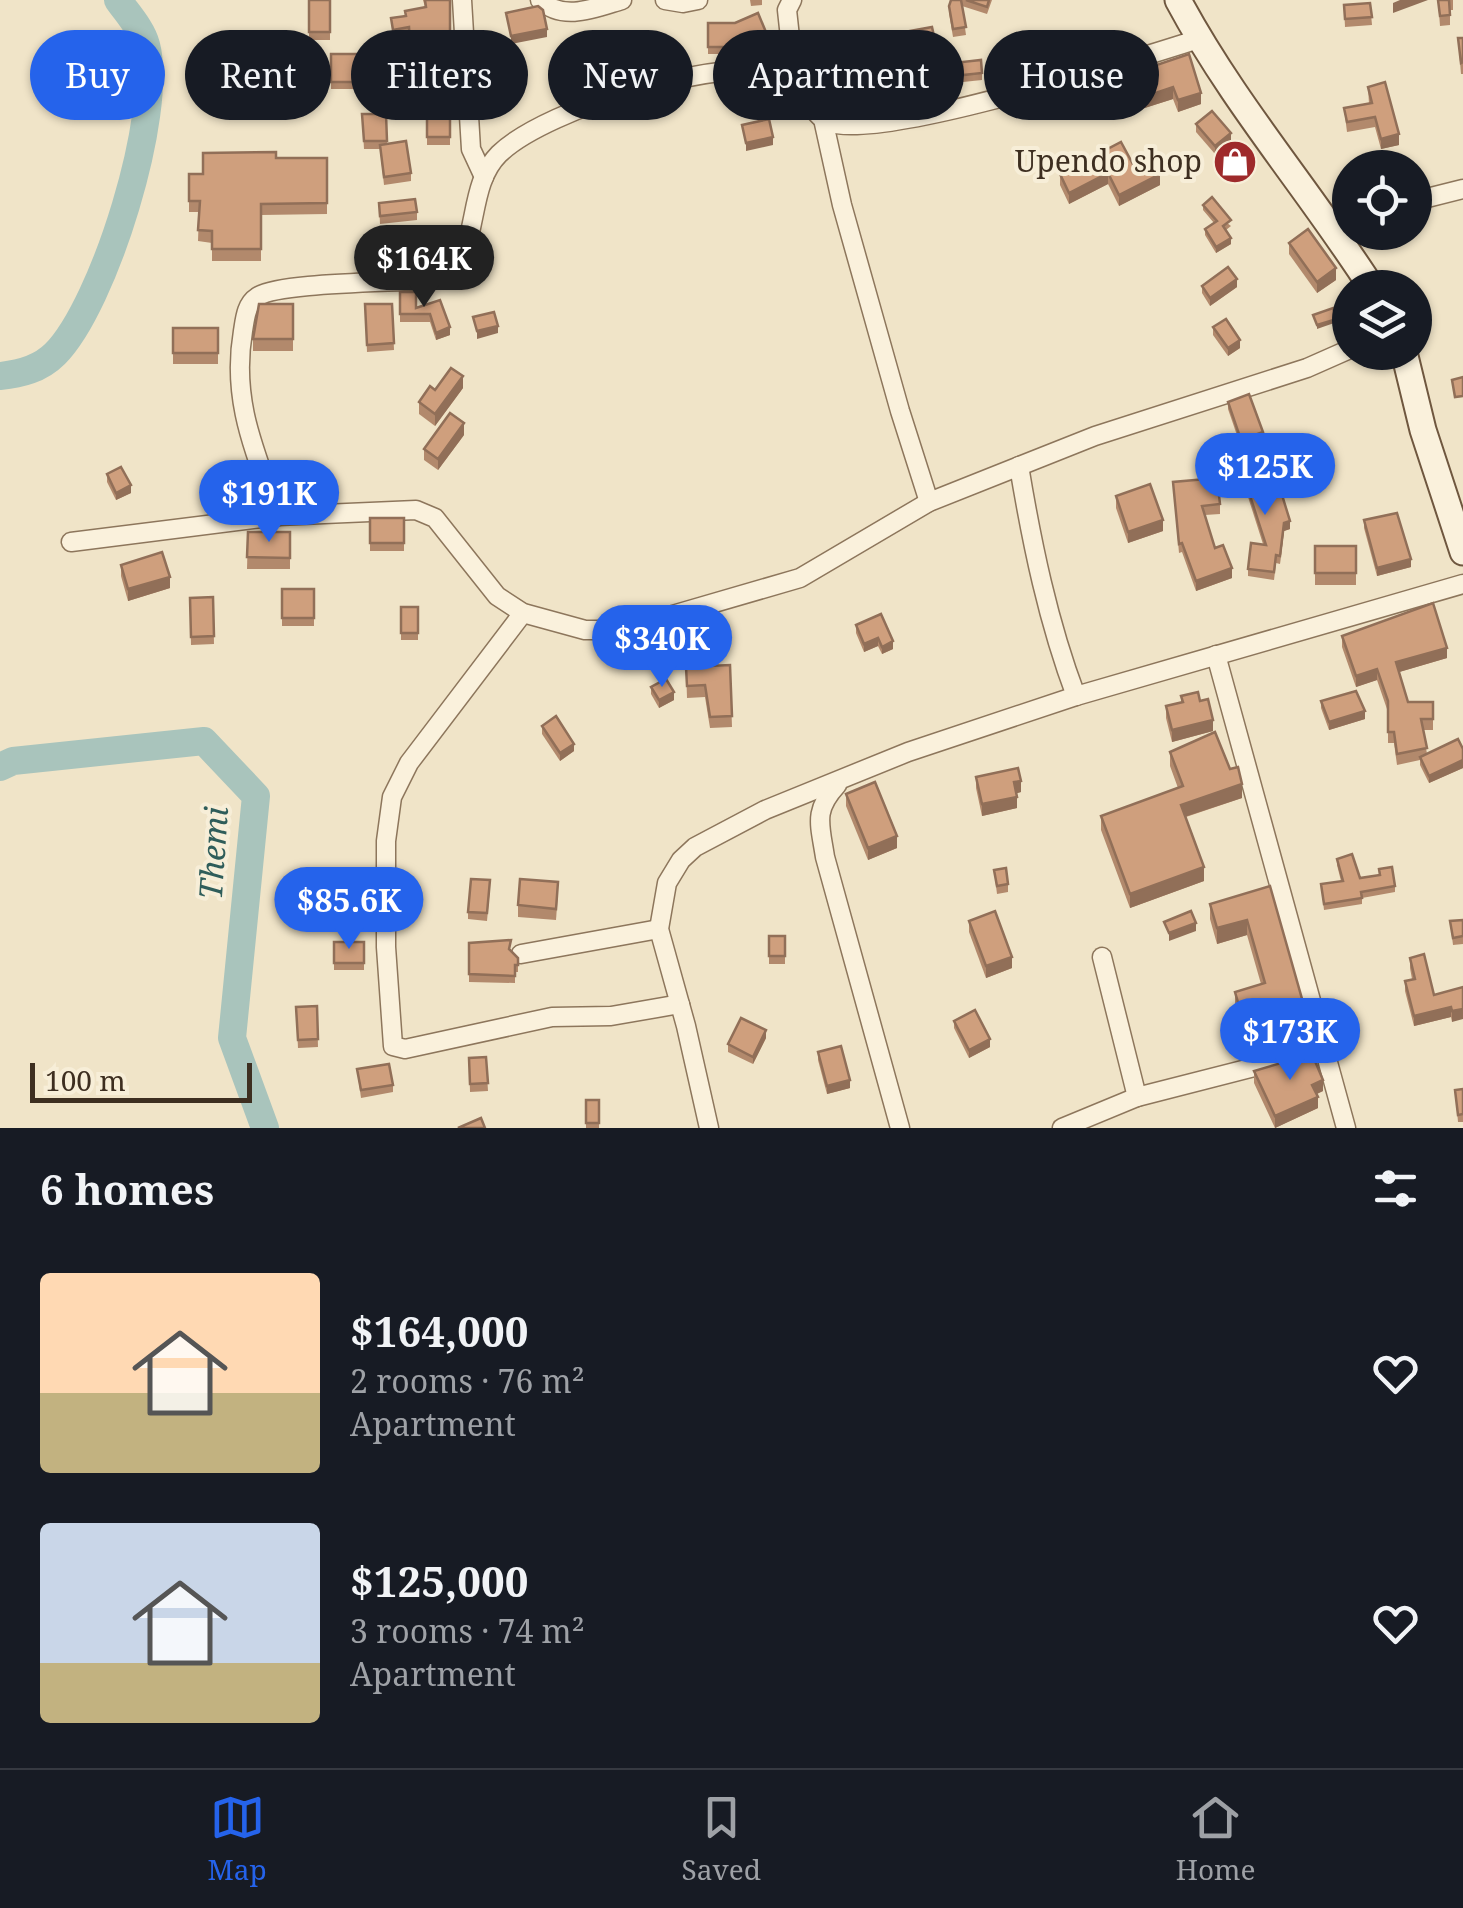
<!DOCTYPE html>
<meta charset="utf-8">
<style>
:root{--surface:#171b24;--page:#242831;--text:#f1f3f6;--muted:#9ea1a6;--line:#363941;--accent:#2563eb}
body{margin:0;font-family:"Noto Serif",serif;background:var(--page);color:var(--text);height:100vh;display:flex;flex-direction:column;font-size:38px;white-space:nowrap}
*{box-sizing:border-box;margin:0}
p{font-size:32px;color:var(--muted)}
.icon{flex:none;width:55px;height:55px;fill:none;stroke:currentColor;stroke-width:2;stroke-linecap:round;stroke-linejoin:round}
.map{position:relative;height:1128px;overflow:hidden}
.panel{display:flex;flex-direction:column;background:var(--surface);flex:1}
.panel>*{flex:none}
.banner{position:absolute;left:30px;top:30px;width:1405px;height:90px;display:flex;gap:20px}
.buttons{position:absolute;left:1332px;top:150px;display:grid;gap:20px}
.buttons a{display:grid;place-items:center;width:100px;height:100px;border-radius:50%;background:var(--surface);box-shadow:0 2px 8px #0004;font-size:50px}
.scale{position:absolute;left:30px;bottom:25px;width:222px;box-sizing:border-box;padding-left:10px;border:5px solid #3d2e20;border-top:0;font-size:28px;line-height:35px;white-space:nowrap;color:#3d2e20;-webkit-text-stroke:8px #f7eed8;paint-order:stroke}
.price{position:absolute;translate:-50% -85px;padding:0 22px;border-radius:35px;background:var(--accent);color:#fff;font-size:32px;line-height:65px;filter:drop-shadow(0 2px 5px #0008)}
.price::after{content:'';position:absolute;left:50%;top:60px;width:30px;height:22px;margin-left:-15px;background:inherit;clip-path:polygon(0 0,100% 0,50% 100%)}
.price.on{background:#222;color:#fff}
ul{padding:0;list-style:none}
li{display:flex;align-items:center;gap:30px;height:250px;padding:0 40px}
li span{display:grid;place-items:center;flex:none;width:280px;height:200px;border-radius:10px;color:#555}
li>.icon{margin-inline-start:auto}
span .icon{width:120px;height:120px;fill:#fffc;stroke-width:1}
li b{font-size:42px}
h2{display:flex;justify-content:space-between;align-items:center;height:120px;padding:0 40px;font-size:42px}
.tag{padding:0 35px;border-radius:45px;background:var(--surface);box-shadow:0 2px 8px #0004;font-size:35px;line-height:90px}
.tag.on{background:var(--accent);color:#fff}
.menu{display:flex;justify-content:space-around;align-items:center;height:140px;border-top:2px solid var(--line);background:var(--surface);font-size:28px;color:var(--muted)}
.menu a{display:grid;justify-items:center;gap:5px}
.menu .on{color:var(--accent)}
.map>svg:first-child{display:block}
</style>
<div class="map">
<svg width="1463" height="1128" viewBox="0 0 1463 1128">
<rect width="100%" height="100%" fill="#f0e4c8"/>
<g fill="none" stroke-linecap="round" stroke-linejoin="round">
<g stroke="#a9c4bc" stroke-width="28">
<path d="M0,376C21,374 40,369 55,354C104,305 164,112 146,45C142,29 127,13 118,0"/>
<path d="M0,767L13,761L204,741L256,796L232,1038L265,1128"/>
</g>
<g stroke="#8d765c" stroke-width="21">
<g id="street">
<path d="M462,0L471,149L484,177"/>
<path d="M540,0C563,22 595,8 622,0"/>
<path d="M665,0L683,3L698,0"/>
<path d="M792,0L787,10L794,74"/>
<path d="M823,119L842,205L900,411L929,502"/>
<path d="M1415,201L1463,189"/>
<path d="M1019,466C1032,544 1048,622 1076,696"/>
<path d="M278,516C255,451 231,401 243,331C245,319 246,304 257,297C279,281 410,283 446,278C482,247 465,188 499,154C547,107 730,53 794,74C802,90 811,115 829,122C877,143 1138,58 1199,39"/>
<path d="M71,542L278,516L416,510L435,518L497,596L523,613L585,630H621L800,578L929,502L1095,436L1307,368L1350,349"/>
<path d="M523,613L409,763L392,797L386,841V947L393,1046L405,1049L552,1017L611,1016L680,1004"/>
<path d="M1216,655L1346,1128"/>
<path d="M837,785C813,811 820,824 825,857L900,1128"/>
<path d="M521,954L659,929"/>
<path d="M1102,957L1137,1097"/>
<path d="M709,1128L686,1026L659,929L667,883L681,860L695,847L765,810L908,752L1076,696L1463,584"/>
<path d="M1062,1128L1137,1097L1325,1049"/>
</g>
</g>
<g stroke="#6f573f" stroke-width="29">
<g id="secondary">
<path d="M1178,0C1233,103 1309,190 1372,288"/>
<path d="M1404,352L1423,430L1463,552"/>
</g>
</g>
<use href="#street" stroke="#faf1dc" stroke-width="18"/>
<use href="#secondary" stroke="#faf1dc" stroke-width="25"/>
</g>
<g fill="#b2896c">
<rect x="309" y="0" width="21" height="40"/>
<path d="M423,0H450V70H440L442,109H450V145H427V115H421L418,71L411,72L409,36L393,38L391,18L405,16L425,7Z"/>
<path d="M750,0H762V5L751,6Z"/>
<path d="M951,0H992L987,14L962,6L966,35L953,37L949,13Z"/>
<path d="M1438,0H1453V10H1450V25L1440,26Z"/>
<path d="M1370,3L1372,25L1345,27L1344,5Z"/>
<path d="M708,23H735L768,45L746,54H708Z"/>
<path d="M932,27L939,67L920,71L916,52L902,55L899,33Z"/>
<path d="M1458,38H1463V74H1461Z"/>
<rect x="331" y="54" width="28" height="35"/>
<path d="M1189,54L1201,104L1178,112L1173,99L1132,112L1124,87V76Z"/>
<path d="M962,62L982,73V80L963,82Z"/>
<path d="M1368,87L1399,145L1381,149L1375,127L1347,132L1344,108L1369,104Z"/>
<path d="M362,114H386L387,144L411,173V181L384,185L380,149H364Z"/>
<path d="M1196,124L1231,141L1215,154L1196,132Z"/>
<path d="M276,158H327V214L261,215V261H212V243L198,241L199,212H189V174H203Z"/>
<path d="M1134,166L1160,185L1119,206L1108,184L1069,204L1060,185V174Z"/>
<path d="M379,203L417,212V220L380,224Z"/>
<path d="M1203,205L1231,226L1226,230L1231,244L1216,253L1205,235V229L1214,223L1203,210Z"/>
<path d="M1289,243L1336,280L1317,293L1289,254Z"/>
<path d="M1202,286L1237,287L1210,306L1202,293Z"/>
<path d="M400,292L416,308L440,300L450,335L436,340L430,322H400Z"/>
<path d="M293,304V351H253V339Z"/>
<path d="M365,304H392L394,350L367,352Z"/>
<path d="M1213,327L1240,348L1228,356L1213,335Z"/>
<rect x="173" y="328" width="45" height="36"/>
<path d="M463,388L435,426L419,414V402L435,390Z"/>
<path d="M1228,402L1263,440L1241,447L1228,409Z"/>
<path d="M464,435L438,470L424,460V449Z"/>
<path d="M1321,449L1322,478L1303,479L1301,450Z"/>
<path d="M1241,468L1273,497L1290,529L1284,531L1280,564L1276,563L1274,580L1248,576V569L1263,544L1241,475Z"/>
<path d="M107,474L131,493L116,500L107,482Z"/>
<path d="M1173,482L1220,504V514L1205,515L1215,548L1232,578L1196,591L1182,552L1179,553Z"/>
<path d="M1116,496L1163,531L1128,543L1116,508Z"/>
<rect x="370" y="518" width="34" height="33"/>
<path d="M1364,520L1411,567L1377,576L1364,528Z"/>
<path d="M248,532H290V569H247Z"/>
<rect x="1315" y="546" width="41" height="39"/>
<path d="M121,565L170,588L128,601L121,576Z"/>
<rect x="282" y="589" width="32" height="37"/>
<path d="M213,597L214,644L191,645L190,598Z"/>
<rect x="401" y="607" width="17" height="33"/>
<path d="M856,625L893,649L882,654L878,646L864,652L856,633Z"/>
<path d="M1342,636L1447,658L1399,672L1408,702H1433V730H1423L1427,754L1463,749V768L1429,783L1420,765V760L1397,765L1394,743H1388V712L1377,680L1356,687L1342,647Z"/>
<path d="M730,665L732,727L710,728L705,697L687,698L686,667Z"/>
<path d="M651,687L674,700L659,708L651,694Z"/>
<path d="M1181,696L1200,701L1213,731L1172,742L1166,718V706L1181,702Z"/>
<path d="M1321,701L1365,719L1329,730L1321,708Z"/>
<path d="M542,726L574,751L560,761L542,734Z"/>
<path d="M1170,752L1242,798L1186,817L1204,881L1130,908L1101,830V816L1178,788L1170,766Z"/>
<path d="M976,777L1021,792L1016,793L1017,808L982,816L976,788Z"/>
<path d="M846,794L897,848L868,860L846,806Z"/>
<path d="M1337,859L1360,878L1395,886V892L1362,898V904L1324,910L1321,884L1341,881L1337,865Z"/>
<path d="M994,870L1008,884V892L997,894Z"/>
<path d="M369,880V914H357L330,924L325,912V905L349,895Z"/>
<path d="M1270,886L1306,1029L1274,1038L1270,1023L1242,1031L1235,1007V992L1261,984L1247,935L1217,944L1210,919V904Z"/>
<path d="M490,888L487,921L468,919V912Z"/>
<path d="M558,893L556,920L518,917V905Z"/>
<path d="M1463,920V944L1453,945L1450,921Z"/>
<path d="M969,921L1012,968L986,978L969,932Z"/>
<rect x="769" y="936" width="16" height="28"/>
<rect x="334" y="942" width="30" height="28"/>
<path d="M469,943L510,951L518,958V972H515V983L469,982Z"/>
<path d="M1410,958L1434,995L1463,987L1452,1022L1451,1017L1414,1026L1405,991V981L1412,979L1410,968Z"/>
<path d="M317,1006L318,1047L298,1048L296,1007Z"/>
<path d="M954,1021L990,1047L969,1058L954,1028Z"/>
<path d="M766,1038L753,1064L728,1052V1044Z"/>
<path d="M818,1052L850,1088L827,1094L818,1060Z"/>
<path d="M486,1057L488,1091L470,1092L469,1058Z"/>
<path d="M357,1069L393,1085V1092L361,1098Z"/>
<path d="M1254,1071L1323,1091L1317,1094L1318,1108L1275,1128L1254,1083Z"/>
<path d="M1463,1089V1122H1458L1455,1090Z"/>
<rect x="586" y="1100" width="13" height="28"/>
</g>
<g fill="#916f58">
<path d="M1400,0H1428L1393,13V3Z"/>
<path d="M547,29V37L511,44V36Z"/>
<path d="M768,37V45L746,54V47Z"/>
<path d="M939,59V67L920,71V63Z"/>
<path d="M1173,87V99L1132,112V101Z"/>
<path d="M1201,93V104L1178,112V100Z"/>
<path d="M1231,133V141L1215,154V146Z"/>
<path d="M1399,134V145L1381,149V139Z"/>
<path d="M773,137V145L746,151V143Z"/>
<path d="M1108,173V184L1069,204V193Z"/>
<path d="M1160,174V185L1119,206V195Z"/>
<path d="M1231,238V244L1216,253V247Z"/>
<path d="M1336,268V280L1317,293V282Z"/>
<path d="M1237,279V287L1210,306V298Z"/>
<path d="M1337,319V322L1317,329V325Z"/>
<path d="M498,326V333L477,339V331Z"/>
<path d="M450,327V335L436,340V333Z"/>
<path d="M1240,340V348L1228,356V348Z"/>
<path d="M463,376V388L435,426V414Z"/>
<path d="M464,423V435L438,470V459Z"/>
<path d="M1263,432V440L1241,447V440Z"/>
<path d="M131,485V493L116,500V493Z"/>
<path d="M1163,520V531L1128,543V532Z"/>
<path d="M1290,521V529L1284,531L1280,564L1284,523Z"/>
<path d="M1411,559V567L1377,576V568Z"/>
<path d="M1232,568V578L1196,591V581Z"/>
<path d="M170,577V588L128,601V589Z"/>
<path d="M878,638V646L864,652V644Z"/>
<path d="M893,641V649L882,654V647Z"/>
<path d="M1447,648V658L1396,673V662Z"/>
<path d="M1377,669V680L1356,687V676Z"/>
<path d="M674,692V700L659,708V700Z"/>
<path d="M1365,711V719L1329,730V722Z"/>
<path d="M1213,720V731L1172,742V730Z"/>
<path d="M574,744V751L560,761V753Z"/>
<path d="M1463,760V768L1429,783V776Z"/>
<path d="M1021,781V792L1014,794V782Z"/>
<path d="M1242,784V798L1181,818V805Z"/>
<path d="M1017,797V808L982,816V804Z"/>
<path d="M897,836V848L868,860V848Z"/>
<path d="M1204,867V881L1130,908V894Z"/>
<path d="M357,906V914L330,924V917Z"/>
<path d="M1247,920V935L1217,944V928Z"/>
<path d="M1196,923V931L1169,941V933Z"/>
<path d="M1012,957V968L986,978V966Z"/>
<path d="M1270,1007V1023L1242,1031V1016Z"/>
<path d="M1451,1007V1017L1414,1026V1016Z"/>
<path d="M1463,1009V1019L1452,1022V1011Z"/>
<path d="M1306,1013V1029L1274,1038V1022Z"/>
<path d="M766,1030V1038L753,1064V1057Z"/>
<path d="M990,1039V1047L969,1058V1050Z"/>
<path d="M850,1080V1088L827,1094V1086Z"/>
<path d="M1323,1080V1091L1312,1096V1085Z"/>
<path d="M1318,1097V1108L1275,1128V1116Z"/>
</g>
<g fill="#cf9f7d" stroke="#916f58" stroke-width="2.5">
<rect x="309" y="0" width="21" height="32"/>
<path d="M425,0H450V61L439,62L442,109H450V137H427V106L421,107L418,63H411L409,27L393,30L391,18L406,16L405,11L426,7Z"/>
<path d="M951,0H961L966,27L953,29L949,6Z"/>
<path d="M966,0H989L987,7Z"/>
<path d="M1438,0H1449L1450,15L1440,16Z"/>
<path d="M1370,3L1372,17L1345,19L1344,5Z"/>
<path d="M538,6L543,10L547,29L511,36L506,13Z"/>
<path d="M758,13L768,37L746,47H708V23H735Z"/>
<path d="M932,27L939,59L920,63L916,44L902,47L899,33Z"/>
<path d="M1458,38H1463V62L1461,63Z"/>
<rect x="331" y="54" width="28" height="28"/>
<path d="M1189,54L1201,93L1178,100L1173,87L1132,101L1124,76Z"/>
<path d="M981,60L982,73L963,75L962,62Z"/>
<path d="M1385,82L1399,134L1381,139L1375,117L1347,122L1344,108L1372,103L1368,87Z"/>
<path d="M1212,111L1231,133L1215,146L1196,124Z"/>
<path d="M362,114H386L387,141H364Z"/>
<path d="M769,119L773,137L746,143L742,125Z"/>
<path d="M406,141L411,173L384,177L380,145Z"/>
<path d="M1121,142L1134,166L1148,157L1160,174L1119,195L1108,173L1069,193L1060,174Z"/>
<path d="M276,152V158H327V203L261,204V249H212V231L198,230L200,201H189V174H203V153Z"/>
<path d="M1212,197L1231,220L1223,226L1231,238L1216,247L1205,229L1217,221L1203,205Z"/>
<path d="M415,199L417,212L380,216L379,203Z"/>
<path d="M1308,229L1336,268L1317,282L1289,243Z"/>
<path d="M1228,267L1237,279L1210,298L1202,286Z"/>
<path d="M400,292H416V308L440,300L450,327L436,333L430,314H400Z"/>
<path d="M259,304H293V339H253Z"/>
<path d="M365,304H392L394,343L367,345Z"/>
<path d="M1333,308L1337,319L1317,325L1313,315Z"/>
<path d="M494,312L498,326L477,331L473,317Z"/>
<path d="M1226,319L1240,340L1228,348L1213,327Z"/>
<rect x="173" y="328" width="45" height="25"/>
<path d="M451,368L463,376L435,414L419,402L430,386L435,390Z"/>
<path d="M1463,377V396L1455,397L1452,380Z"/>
<path d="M1249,394L1263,432L1241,440L1228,402Z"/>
<path d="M450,413L464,423L438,459L424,449Z"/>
<path d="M1321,449L1322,470L1303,472L1301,450Z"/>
<path d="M1262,461L1273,497L1282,495L1290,521L1284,523L1280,556L1276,555L1274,572L1248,569L1251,543L1266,545L1241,468Z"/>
<path d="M121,467L131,485L116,493L107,474Z"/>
<path d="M1217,478L1220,504L1202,506L1215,548L1223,545L1232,568L1196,581L1182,543L1179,544L1173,482Z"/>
<path d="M1150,484L1163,520L1128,532L1116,496Z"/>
<path d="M1397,513L1411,559L1377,568L1364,520Z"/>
<rect x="370" y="518" width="34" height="25"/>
<path d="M248,532H290V558L247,557Z"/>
<rect x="1315" y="546" width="41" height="27"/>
<path d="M162,552L170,577L128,589L121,565Z"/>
<rect x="282" y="589" width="32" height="29"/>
<path d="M213,597L214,636L191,637L190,598Z"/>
<path d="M1433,603L1447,648L1396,662L1408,702H1433V719H1421L1427,748L1397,754L1394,732H1388V701L1377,669L1356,676L1342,636Z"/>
<rect x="401" y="607" width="17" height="26"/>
<path d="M881,614L893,641L882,647L878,638L864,644L856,625Z"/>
<path d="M730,665L732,716L710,717L705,685L687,686L686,667Z"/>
<path d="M666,679L674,692L659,700L651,687Z"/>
<path d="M1356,691L1365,711L1329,722L1321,701Z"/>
<path d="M1198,692L1200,701L1208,699L1213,720L1172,730L1166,706L1183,702L1181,696Z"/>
<path d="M556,716L574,744L560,753L542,726Z"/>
<path d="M1215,732L1230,769L1238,767L1242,784L1181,805L1204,867L1130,894L1101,816L1183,786L1170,752Z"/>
<path d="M1458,739L1463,749V760L1429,776L1420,757Z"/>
<path d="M1018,768L1021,781L1014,782L1017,797L982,804L976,777Z"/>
<path d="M875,782L897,836L868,848L846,794Z"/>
<path d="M1352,854L1360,878L1380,875L1379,869L1392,867L1395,886L1361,892L1362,898L1324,904L1321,884L1343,881L1337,859Z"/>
<path d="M1006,868L1008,884L997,886L994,870Z"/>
<path d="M471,879L490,880L487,913L468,912Z"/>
<path d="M520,879L558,882L556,909L518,905Z"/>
<path d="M349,880H369V906H357L330,917L325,905L349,895Z"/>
<path d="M1270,886L1306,1013L1274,1022L1270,1007L1242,1016L1235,992L1265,983L1247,920L1217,928L1210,904Z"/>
<path d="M995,911L1012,957L986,966L969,921Z"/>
<path d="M1191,911L1196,923L1169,933L1164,922Z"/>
<path d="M1463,920V936L1453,938L1450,921Z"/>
<rect x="769" y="936" width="16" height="20"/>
<path d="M511,940L509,949L518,958V965H515V976L469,974V943Z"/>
<rect x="334" y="942" width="30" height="21"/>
<path d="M1424,954L1434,995L1463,987V1009L1452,1011L1451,1007L1414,1016L1405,981L1415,979L1410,958Z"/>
<path d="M317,1006L318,1039L298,1040L296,1007Z"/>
<path d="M975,1010L990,1039L969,1050L954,1021Z"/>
<path d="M741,1018L766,1030L753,1057L728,1044Z"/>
<path d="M841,1046L850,1080L827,1086L818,1052Z"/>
<path d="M1312,1054L1323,1080L1312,1085L1318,1097L1275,1116L1254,1071Z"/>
<path d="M486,1057L488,1083L470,1084L469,1058Z"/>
<path d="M389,1064L393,1085L361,1090L357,1069Z"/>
<path d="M1463,1089V1114L1458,1115L1455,1090Z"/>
<rect x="586" y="1100" width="13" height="23"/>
<path d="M481,1118L485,1128H458Z"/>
</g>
<defs>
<g id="shop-disc" transform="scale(2.25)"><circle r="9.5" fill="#9e2a2b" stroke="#f7eed8"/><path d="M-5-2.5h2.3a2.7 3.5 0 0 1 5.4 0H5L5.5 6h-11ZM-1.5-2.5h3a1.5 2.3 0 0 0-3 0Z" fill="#fff"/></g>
</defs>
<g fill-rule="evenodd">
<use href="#shop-disc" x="1235" y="162"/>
</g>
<g text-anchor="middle" stroke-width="8" stroke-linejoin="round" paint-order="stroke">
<g font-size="30" fill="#3d2e20" stroke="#f7eed8" text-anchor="end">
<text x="1202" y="172">Upendo shop</text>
</g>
<g font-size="32" font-style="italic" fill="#2f5d5a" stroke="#f7eed8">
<text transform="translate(214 853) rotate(-86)" y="11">Themi</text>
</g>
</g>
</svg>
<div class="buttons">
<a><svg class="icon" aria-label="locate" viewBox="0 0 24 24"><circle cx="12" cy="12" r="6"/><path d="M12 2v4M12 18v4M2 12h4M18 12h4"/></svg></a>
<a><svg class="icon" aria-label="layers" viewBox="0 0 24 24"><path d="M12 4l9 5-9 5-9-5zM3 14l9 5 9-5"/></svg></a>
</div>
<div class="scale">100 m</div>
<b class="price on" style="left:424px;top:310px">$164K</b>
<b class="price" style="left:1265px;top:518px">$125K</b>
<b class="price" style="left:269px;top:545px">$191K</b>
<b class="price" style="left:662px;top:690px">$340K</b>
<b class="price" style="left:349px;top:952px">$85.6K</b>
<b class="price" style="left:1290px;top:1083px">$173K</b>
<div class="banner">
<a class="tag on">Buy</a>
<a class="tag">Rent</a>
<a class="tag">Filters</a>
<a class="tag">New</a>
<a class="tag">Apartment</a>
<a class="tag">House</a>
</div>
</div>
<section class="panel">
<h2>6 homes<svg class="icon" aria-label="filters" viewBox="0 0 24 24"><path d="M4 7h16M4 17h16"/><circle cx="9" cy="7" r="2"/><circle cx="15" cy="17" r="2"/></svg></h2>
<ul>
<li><span style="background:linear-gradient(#ffd9b3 60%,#c2b280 0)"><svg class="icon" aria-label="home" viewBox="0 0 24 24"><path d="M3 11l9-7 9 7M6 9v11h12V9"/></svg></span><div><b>$164,000</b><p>2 rooms · 76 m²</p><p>Apartment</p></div><svg class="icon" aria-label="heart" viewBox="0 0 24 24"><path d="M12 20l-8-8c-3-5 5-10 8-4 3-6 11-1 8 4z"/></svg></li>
<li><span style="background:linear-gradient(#c9d6e8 70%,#c2b280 0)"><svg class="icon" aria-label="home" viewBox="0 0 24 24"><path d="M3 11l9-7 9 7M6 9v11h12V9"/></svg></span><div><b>$125,000</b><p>3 rooms · 74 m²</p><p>Apartment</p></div><svg class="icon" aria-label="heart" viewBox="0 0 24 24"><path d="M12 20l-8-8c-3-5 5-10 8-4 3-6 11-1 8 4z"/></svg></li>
</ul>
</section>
<nav class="menu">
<a class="on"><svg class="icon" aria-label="map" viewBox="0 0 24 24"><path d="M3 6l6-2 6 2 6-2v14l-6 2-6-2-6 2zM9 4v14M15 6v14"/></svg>Map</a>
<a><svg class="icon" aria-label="saved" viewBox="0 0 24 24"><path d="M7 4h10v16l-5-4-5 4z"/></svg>Saved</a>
<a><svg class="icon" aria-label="home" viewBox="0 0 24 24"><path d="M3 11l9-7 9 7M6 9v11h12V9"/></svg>Home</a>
</nav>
